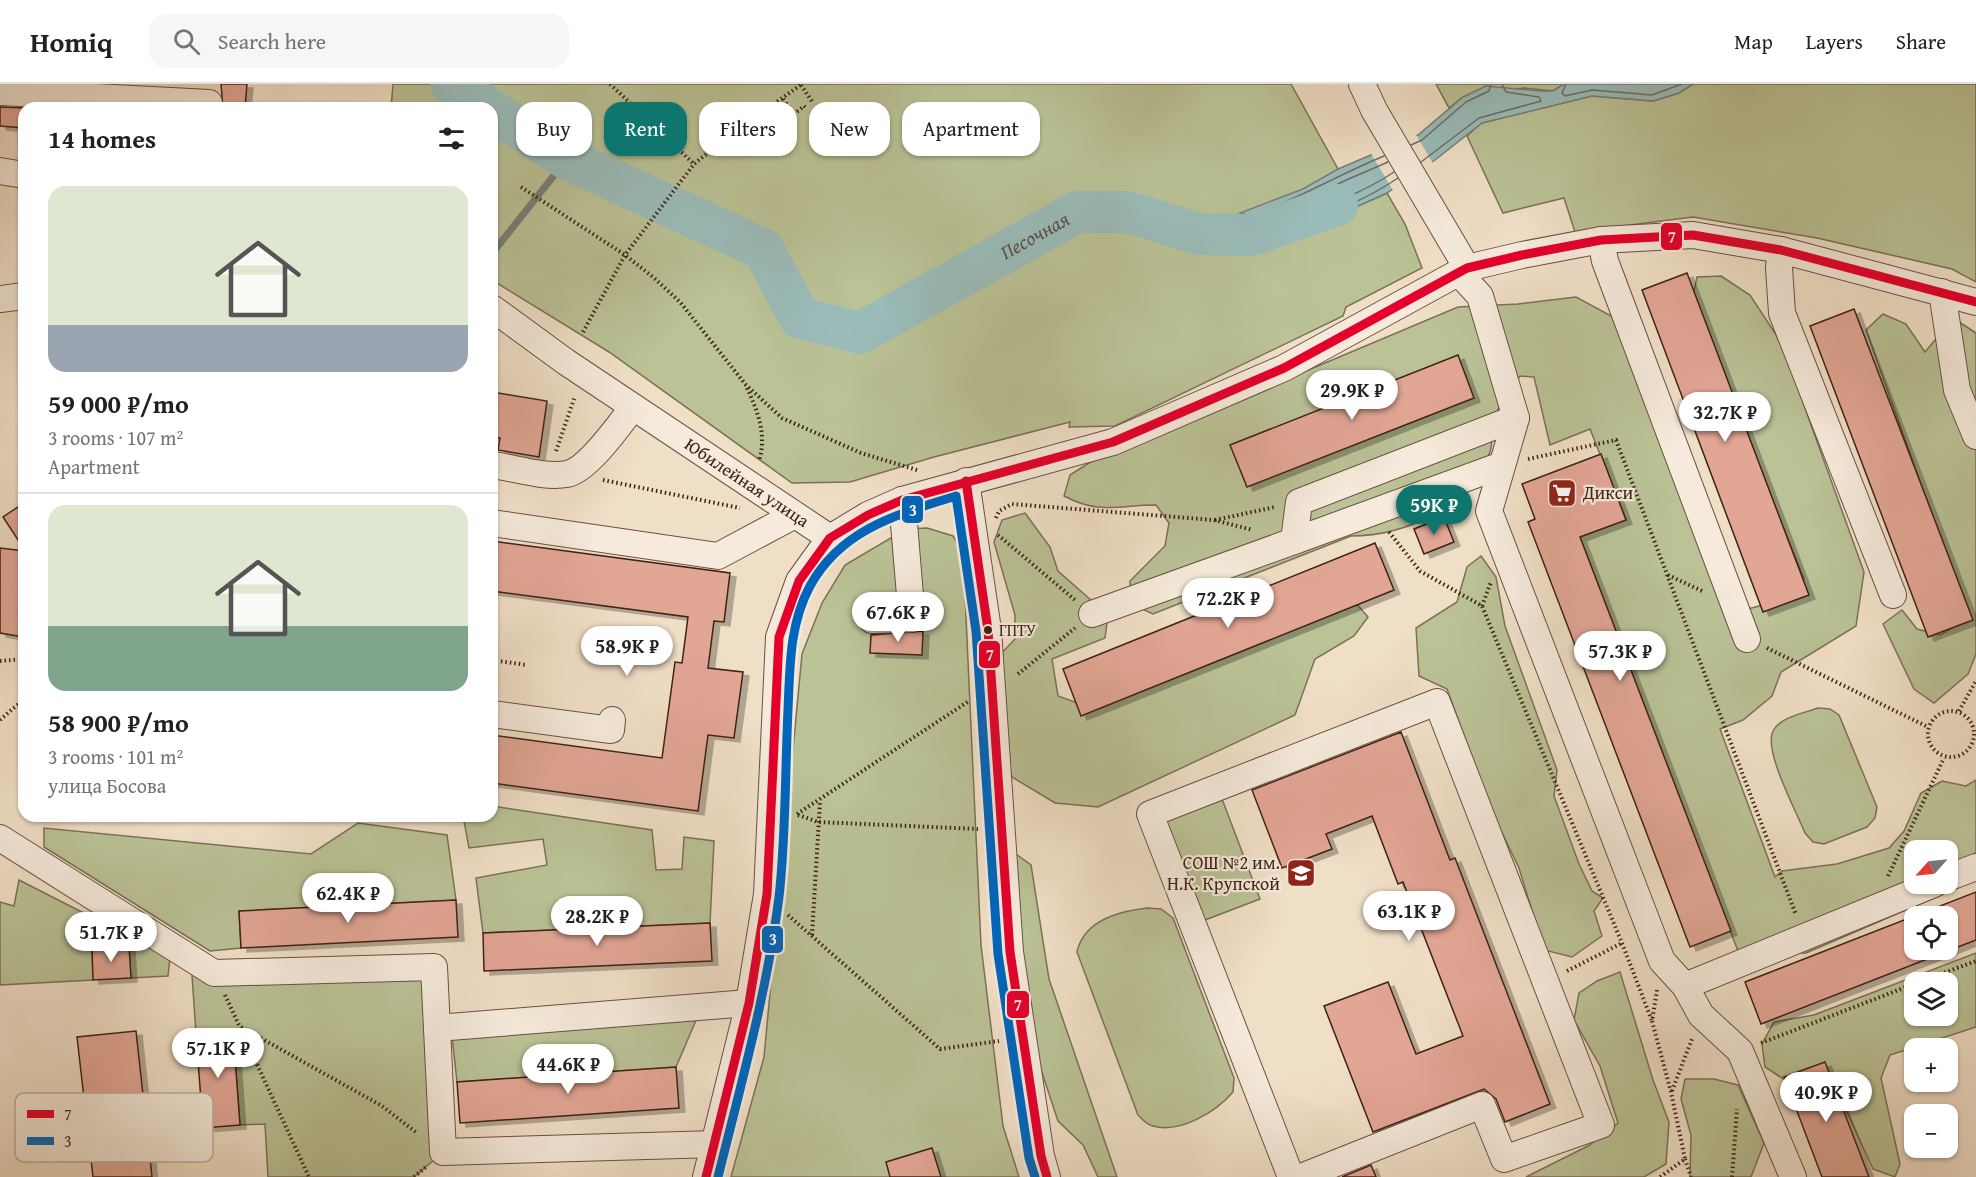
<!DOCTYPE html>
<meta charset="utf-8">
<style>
:root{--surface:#fff;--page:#f6f6f6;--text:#202124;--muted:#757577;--line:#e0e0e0;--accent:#0f766e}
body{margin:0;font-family:"Gentium Book Plus",serif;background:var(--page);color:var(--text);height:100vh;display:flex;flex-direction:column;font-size:22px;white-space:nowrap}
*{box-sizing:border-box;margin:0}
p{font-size:20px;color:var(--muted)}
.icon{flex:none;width:33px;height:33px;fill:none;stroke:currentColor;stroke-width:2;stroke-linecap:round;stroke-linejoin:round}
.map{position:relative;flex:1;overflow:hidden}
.side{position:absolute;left:18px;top:18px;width:480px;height:720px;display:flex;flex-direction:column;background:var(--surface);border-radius:18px;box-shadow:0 2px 4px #0004}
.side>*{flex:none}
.banner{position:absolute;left:516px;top:18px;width:570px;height:54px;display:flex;gap:12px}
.needle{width:39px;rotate:243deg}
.fabs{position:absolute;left:1904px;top:756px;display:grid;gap:12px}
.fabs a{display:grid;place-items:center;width:54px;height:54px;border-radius:12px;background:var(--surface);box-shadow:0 2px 4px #0004;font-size:30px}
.price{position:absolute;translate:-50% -51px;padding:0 14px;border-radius:21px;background:#fff;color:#222;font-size:20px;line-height:39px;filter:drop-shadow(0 2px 3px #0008)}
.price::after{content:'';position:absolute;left:50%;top:36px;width:18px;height:14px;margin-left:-9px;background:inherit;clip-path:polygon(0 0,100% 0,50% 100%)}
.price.on{background:var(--accent);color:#fff}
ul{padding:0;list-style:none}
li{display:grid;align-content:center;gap:12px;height:318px;padding:0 30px}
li+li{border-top:2px solid var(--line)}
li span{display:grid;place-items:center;height:186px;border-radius:18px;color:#555}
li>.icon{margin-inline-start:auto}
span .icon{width:108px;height:108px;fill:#fffc;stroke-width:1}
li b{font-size:26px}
h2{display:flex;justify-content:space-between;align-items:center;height:72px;padding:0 30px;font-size:26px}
.chip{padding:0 21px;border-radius:18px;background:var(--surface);box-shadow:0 2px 4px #0004;font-size:21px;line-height:54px}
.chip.on{background:var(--accent);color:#fff}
header{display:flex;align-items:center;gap:36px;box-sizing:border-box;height:84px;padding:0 30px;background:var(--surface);border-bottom:2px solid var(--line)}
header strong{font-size:28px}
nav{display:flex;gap:33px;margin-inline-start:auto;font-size:21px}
.search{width:420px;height:54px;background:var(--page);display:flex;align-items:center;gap:15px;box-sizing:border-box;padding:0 21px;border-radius:18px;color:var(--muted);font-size:22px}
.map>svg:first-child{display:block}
</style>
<header>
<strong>Homiq</strong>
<div class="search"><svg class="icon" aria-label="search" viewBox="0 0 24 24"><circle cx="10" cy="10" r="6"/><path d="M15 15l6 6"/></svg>Search here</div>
<nav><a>Map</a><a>Layers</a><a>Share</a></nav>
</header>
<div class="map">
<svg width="1976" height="1093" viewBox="0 0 1976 1093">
<defs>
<filter id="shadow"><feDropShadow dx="6" dy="4" stdDeviation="0" flood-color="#0004"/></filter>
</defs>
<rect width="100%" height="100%" fill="#f0dfc7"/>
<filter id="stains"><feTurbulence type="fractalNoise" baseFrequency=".00333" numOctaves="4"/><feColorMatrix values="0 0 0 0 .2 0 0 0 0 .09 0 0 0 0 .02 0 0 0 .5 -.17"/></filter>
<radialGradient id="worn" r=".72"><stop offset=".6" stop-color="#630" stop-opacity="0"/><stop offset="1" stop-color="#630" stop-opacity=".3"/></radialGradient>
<g fill="#bac296" stroke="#7c7156" stroke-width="1.5" fill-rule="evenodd">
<path d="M393,0H1291L1338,85L1335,87L1358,122L1387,109L1405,140L1422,184L1346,223L1343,232L1115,342L1069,343L1070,338L934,373L850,398L792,399L609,268L492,196V24H391Z"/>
<path d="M1436,0H1564L1553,7L1524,4L1463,13L1449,24Z"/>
<path d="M1693,0H1976V198L1952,185L1817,154L1693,133L1575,148L1564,114L1503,129L1467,52L1481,39L1592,12L1653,17L1679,9Z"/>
<path d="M1721,192L1750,211L1782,260L1864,488L1856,542L1781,588L1772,612L1743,636L1720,645L1775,793L1782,787L1837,780L1889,764L1904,747L1921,709L1942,697L1966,702L1976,696V796L1806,869L1770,870L1738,867L1580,453L1626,435L1590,345L1550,361L1534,293L1520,292C1511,305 1498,319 1495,335C1492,346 1493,358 1490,368C1471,422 1405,452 1351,452L1153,530L1131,520L1130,497L1165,462L1169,439L1156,421C1118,421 1100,431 1064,412L1070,391L1092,377L1458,223L1518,220L1576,213L1615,234L1743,526C1771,520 1784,515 1804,495L1692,216L1697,193ZM1914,766H1947V800H1914Z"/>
<path d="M1883,230L1906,240L1925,268L1940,250L1959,238L1976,249V570L1968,590L1934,619L1914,605L1883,540L1902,526L1917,545L1940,551L1969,535L1866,246Z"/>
<path d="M1025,429L1050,463L1058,487L1108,531L1105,554L1052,575L1058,612L1088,623L1355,518L1368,533L1354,552L1315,575L1295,631L1098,723L1055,719L1012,693L999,671L995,576L1015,555V531L994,458L1002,436Z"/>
<path d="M927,444L953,452L963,468L981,861L1003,1042L1019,1093H731L764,973L802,570L822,519L845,481L906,445Z"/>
<path d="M1481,472L1496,493L1505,542L1557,686L1554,712L1579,780L1592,807L1603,814L1594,827L1602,852L1572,873L1544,866L1519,784L1493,730L1447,605L1419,592L1416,544L1457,518L1467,483Z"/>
<path d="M1818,624L1830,625L1839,631L1877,723L1875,734L1867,743L1824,760L1813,758L1805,749C1797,729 1763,666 1773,647C1780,633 1804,629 1818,624Z"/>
<path d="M1222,715L1260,815L1205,836L1166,736Z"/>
<path d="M492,722L652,746L656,786L682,785L684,753L714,757L710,839L483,849L476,794L547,781L543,755L469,764L463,732H492Z"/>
<path d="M358,739L447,751L456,816L239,827L241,864L210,867L44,763V744L311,770Z"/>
<path d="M1016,770L1031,781L1049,895L1117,1093H1098L1083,1061L1058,1037L1023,931L1006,778Z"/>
<path d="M19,796L170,873L168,892L131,894L129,862L92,864L93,896L0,901V818L14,822Z"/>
<path d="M1148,824L1161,825L1173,834L1234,994L1233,1008C1217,1027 1180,1050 1153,1042C1147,1041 1142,1035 1138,1031L1077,868C1084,836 1119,827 1148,824Z"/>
<path d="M1976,869V943L1890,971L1881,994L1900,1080L1895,1093L1873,1085L1830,991L1785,996L1765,983L1762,960L1774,938L1814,931ZM1914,898H1947V932H1914Z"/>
<path d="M434,883L443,1068L414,1093H268L265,1040L240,1041L233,947L196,949L192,891Z"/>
<path d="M1620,888L1653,996L1669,1038L1666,1080L1644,1093H1526L1588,1062L1618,1039L1600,982L1574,936L1579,909L1597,897Z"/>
<path d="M697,934L676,983L457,998L452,952Z"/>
<path d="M1685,995H1714L1738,1001L1764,1059L1751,1093H1690L1691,1051L1681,1015Z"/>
</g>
<path fill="#9abcb9" stroke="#767e77" stroke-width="1.5" d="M1564,0H1693L1679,9L1653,17L1592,12L1482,39L1435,76L1387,109L1338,131L1299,144L1240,129L1303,105L1338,85L1418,51L1463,13L1486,2L1541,7H1553Z"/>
<path fill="#f0dfc7" d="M1415,49L1434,81L1394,108L1370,68Z"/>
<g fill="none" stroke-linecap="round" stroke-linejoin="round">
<g stroke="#6c6e67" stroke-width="1.5">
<path d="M1566,0L1562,9L1565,12L1592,6L1652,11L1682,0"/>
<path d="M1411,61L1422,56L1466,18L1489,7L1491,0"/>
<path d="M1384,72C1345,88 1308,109 1269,125L1267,129C1275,132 1290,138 1299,137C1322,137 1378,108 1398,94"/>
<path d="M1388,78L1344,97L1294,123L1292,127C1309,136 1378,99 1394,88"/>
<path d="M1421,78L1479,34L1541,17L1539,13L1506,8L1502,0"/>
</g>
<path stroke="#767e77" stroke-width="7" d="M494,167L567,75"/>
<g stroke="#9abcb9" stroke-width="42">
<path d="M451,0L488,24"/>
<path id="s1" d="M492,27L567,75L763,165L800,234L860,249L1077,128H1128L1199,150L1252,151L1337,121"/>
</g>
</g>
<g fill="#e2a695" stroke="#3f2015" stroke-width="1.5" fill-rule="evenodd" filter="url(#shadow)">
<path d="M221,0H247L245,24H223Z"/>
<path d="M0,23L24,24V44L0,42Z"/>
<path d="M1687,189L1809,511L1763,528L1642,206Z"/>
<path d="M1854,225L1973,536L1928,553L1810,242Z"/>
<path d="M1458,271L1474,314L1247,403L1230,361Z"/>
<path d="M492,308L547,317L539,373L498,366L500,354L492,353Z"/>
<path d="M1601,370L1626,436L1580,453L1731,847L1690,863L1528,438L1535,435L1522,400Z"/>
<path d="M24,419V465L3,433Z"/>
<path d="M1444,433L1454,458L1424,470L1414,445Z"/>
<path d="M492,457L730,489L724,538L714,537L708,584L743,588L734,654L708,651L698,727L492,699V651L662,674L675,578L682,579L688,533L492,507Z"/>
<path d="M1375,459L1394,506L1081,632L1063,585Z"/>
<path d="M0,464L24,467V553L0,549Z"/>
<path d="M923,547L922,571L870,569L871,551Z"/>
<path d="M1401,648L1450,776L1455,774L1550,1020L1505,1038L1496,1015L1484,1005L1373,1048L1324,922L1388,898L1416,970L1463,952L1403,798L1398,800L1372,732L1326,750L1332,765L1282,784L1252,706Z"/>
<path d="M1976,808V856L1761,940L1745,898ZM1914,832H1947V866H1914Z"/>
<path d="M456,816L458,853L241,864L239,827Z"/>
<path d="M710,839L712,877L484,887L483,849Z"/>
<path d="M129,862L131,894L93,896L92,864Z"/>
<path d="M136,947L152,1093H93L77,953Z"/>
<path d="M233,947L240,1041L203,1044L196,949Z"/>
<path d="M1825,978L1869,1093H1822L1784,993Z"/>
<path d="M676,983L679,1024L460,1039L457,998Z"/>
<path d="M932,1064L941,1093H890L886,1078Z"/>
<path d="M1371,1081L1376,1093H1342Z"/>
</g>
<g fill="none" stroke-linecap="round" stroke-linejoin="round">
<g stroke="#6b5042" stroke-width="28">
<g id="minor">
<path d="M1362,0L1374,26L1467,184"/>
<path d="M0,8L209,19"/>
<path d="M0,87L24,91"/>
<path d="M1601,156L1605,177L1747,555"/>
<path d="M1781,166L1779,184L1782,229L1893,511"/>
<path d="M1458,188L1480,212L1516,334L1489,427L1662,877L1685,902L1701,931L1740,967L1793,1093"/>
<path d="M1942,208L1957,306L1976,352"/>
<path d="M0,215L24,212"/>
<path id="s2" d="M492,224L566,278L830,454"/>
<path d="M492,381C516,384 543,394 567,390C588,386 620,340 633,323"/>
<path d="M966,397L988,546L1010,868L1041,1072L1047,1093"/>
<path d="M492,439L718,472L793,432"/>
<path d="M1294,457L1502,381"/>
<path d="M1092,530L1294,457L1299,418L1516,334"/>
<path d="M872,536L912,535L902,416"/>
<path d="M492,630L611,646L612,636"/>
<path d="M0,754L214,889L434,883L443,1068L716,1060"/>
<path d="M1947,794L1976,783"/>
<path d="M1685,902L1934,800"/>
<path d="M437,944L749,919"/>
<path d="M706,1093L749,919L767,810L779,553L799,497L830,454L868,431L902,416L1113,358L1284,284L1467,184L1522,171L1601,156L1693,151L1781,166L1976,218"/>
<path d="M1291,1093L1150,730L1437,618L1601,1041L1504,1075L1482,1021L1301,1093"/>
</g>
</g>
<g stroke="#3f2015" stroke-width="4" stroke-dasharray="1.5 3" stroke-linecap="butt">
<path d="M610,0L694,80"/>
<path d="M801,1L813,19"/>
<path d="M783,15L794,30L804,22L806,24"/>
<path d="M521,103L625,171L653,193L680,218L746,301L782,334L861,369L917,386"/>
<path d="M583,248L625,171L694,80L730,51L802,0"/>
<path d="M747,304C758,328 767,351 759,377"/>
<path d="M556,367L575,312"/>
<path d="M1528,375L1616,356L1796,831"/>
<path d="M603,396L740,424"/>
<path d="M996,434L999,427L1012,420L1214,436L1253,446"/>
<path d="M1215,436L1275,423"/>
<path d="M1389,448L1420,487L1482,522L1622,859L1652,937"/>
<path d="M998,451L1075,516"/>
<path d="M1668,491L1702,507"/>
<path d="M1482,522L1491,498"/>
<path d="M1767,564L1928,643"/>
<path d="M492,576L527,581"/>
<path d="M0,577L24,575"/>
<path d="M1018,590L1075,544"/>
<circle cx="1951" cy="650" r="23"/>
<path d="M1959,627L1976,597"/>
<path d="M0,636L24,615"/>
<path d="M797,730L969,617"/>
<path d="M798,731L818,738L978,745"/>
<path d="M1888,792L1944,674"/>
<path d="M788,831L940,965L999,957"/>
<path d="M812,851L820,718"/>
<path d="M1567,887L1622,859"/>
<path d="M1919,898L1976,877"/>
<path d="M1657,906L1652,937L1671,1008L1685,1075L1660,1093"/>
<path d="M225,911L309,1093"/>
<path d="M241,943L382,1022L417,1049"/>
<path d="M1761,959L1914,900"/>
<path d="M1672,1007L1692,955"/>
<path d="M1685,1075L1691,1093"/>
<path d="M414,1093L426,1083"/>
<path d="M1732,1093L1737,1025"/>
</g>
<use href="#minor" stroke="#f5eadb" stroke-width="26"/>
<g stroke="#f5eadb" stroke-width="14">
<g id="bus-1">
<path d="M966,397L988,546L1010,868L1041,1072L1047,1093"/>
<path d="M706,1093L749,919L767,810L779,553L799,497L830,454L868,431L902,416L1113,358L1284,284L1467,184L1522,171L1601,156L1693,151L1781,166L1976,218"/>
</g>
</g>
<g stroke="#f5eadb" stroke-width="14">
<path id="bus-2" d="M718,1093C741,1000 767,908 779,813C786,752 785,688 788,626C790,584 789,541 810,502C841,445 898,430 956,412L976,547L998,870L1029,1074L1035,1093"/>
</g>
<use href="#bus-1" stroke="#e4002b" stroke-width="9"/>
<use href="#bus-2" stroke="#0065bd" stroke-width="9"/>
</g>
<defs>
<g id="supermarket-square" transform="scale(1.5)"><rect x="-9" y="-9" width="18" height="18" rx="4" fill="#8f2418" stroke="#f5eadb"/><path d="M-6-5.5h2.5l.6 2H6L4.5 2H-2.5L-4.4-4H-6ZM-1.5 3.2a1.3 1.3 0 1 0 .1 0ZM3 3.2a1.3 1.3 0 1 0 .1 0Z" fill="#fff"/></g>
<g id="school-square" transform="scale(1.5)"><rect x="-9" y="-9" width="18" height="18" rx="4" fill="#8f2418" stroke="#f5eadb"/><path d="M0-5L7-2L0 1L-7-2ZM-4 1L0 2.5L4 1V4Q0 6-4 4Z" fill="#fff"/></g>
</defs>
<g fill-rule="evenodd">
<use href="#supermarket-square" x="1562" y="409"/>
<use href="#school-square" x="1301" y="789"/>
</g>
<circle fill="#3f2015" stroke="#f5eadb" stroke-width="2" cx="988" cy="546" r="5"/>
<g text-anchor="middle" stroke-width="4.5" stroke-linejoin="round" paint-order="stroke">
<g font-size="16" fill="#3f2015" stroke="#f5eadb" text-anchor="start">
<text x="999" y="552">ГПТУ</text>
</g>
<g font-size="18" fill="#3f2015" stroke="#f5eadb">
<text dy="6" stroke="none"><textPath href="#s2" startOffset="309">Юбилейная улица</textPath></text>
</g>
<g font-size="18" fill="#3f2015" stroke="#f5eadb" text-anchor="start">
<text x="1583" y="415">Дикси</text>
<text x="1280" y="785" text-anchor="end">СОШ №2 им.<tspan x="1280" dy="21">Н.К. Крупской</tspan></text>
</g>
<g font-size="20" font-style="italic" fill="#5a4f46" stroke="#f5eadb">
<text dy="7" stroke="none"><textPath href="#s1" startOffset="645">Песочная</textPath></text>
</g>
</g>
<rect x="15" y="1009" width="198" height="69" rx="9" fill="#f5eadb" stroke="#beada0" stroke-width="1.5"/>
<rect x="27" y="1026" width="27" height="8" fill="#e4002b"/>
<rect x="27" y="1053" width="27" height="8" fill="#0065bd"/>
<g font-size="16" fill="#3f2015">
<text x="64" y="1036">7</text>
<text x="64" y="1063">3</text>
</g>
<g stroke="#f5eadb" stroke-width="2">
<rect x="1660" y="138" width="23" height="29" rx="6" fill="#e4002b"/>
<rect x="901" y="411" width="23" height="29" rx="6" fill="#0065bd"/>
<rect x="978" y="556" width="23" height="29" rx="6" fill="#e4002b"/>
<rect x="761" y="841" width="23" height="29" rx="6" fill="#0065bd"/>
<rect x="1006" y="906" width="24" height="29" rx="6" fill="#e4002b"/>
</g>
<g font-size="16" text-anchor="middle" font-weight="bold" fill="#fff">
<text x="1672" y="158">7</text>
<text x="913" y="432">3</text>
<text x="990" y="576">7</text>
<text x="773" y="861">3</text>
<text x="1018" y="926">7</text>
</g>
<rect width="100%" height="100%" filter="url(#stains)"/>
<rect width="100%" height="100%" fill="url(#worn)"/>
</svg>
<div class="fabs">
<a><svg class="needle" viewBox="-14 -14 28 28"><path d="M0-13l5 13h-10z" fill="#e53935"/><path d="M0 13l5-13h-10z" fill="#757577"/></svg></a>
<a><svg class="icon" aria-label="locate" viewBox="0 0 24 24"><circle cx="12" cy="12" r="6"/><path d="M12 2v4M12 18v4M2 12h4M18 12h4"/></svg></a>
<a><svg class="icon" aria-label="layers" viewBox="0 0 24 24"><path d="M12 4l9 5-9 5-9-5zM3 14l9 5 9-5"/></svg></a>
<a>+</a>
<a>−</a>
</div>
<b class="price" style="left:1352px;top:337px">29.9K ₽</b>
<b class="price" style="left:1725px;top:359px">32.7K ₽</b>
<b class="price on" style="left:1434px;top:452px">59K ₽</b>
<b class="price" style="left:1228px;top:545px">72.2K ₽</b>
<b class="price" style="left:898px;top:559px">67.6K ₽</b>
<b class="price" style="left:627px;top:593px">58.9K ₽</b>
<b class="price" style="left:1620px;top:598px">57.3K ₽</b>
<b class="price" style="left:348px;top:840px">62.4K ₽</b>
<b class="price" style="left:1409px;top:858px">63.1K ₽</b>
<b class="price" style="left:597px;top:863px">28.2K ₽</b>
<b class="price" style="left:111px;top:879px">51.7K ₽</b>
<b class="price" style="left:218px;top:995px">57.1K ₽</b>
<b class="price" style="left:568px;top:1011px">44.6K ₽</b>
<b class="price" style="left:1826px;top:1039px">40.9K ₽</b>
<div class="banner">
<a class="chip">Buy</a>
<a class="chip on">Rent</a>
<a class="chip">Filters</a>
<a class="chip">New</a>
<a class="chip">Apartment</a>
</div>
<section class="side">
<h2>14 homes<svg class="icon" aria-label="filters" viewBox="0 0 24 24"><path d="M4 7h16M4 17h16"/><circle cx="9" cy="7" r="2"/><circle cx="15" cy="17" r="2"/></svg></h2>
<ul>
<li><span style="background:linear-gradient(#dfe7d0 75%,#9aa5b1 0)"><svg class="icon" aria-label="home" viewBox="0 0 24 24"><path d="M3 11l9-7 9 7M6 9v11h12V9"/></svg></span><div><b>59 000 ₽/mo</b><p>3 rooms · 107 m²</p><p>Apartment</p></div></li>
<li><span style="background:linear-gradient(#dfe7d0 65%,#7fa58c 0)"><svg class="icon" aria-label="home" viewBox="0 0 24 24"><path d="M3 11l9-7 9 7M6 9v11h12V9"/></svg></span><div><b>58 900 ₽/mo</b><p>3 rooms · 101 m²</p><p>улица Босова</p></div></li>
</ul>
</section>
</div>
